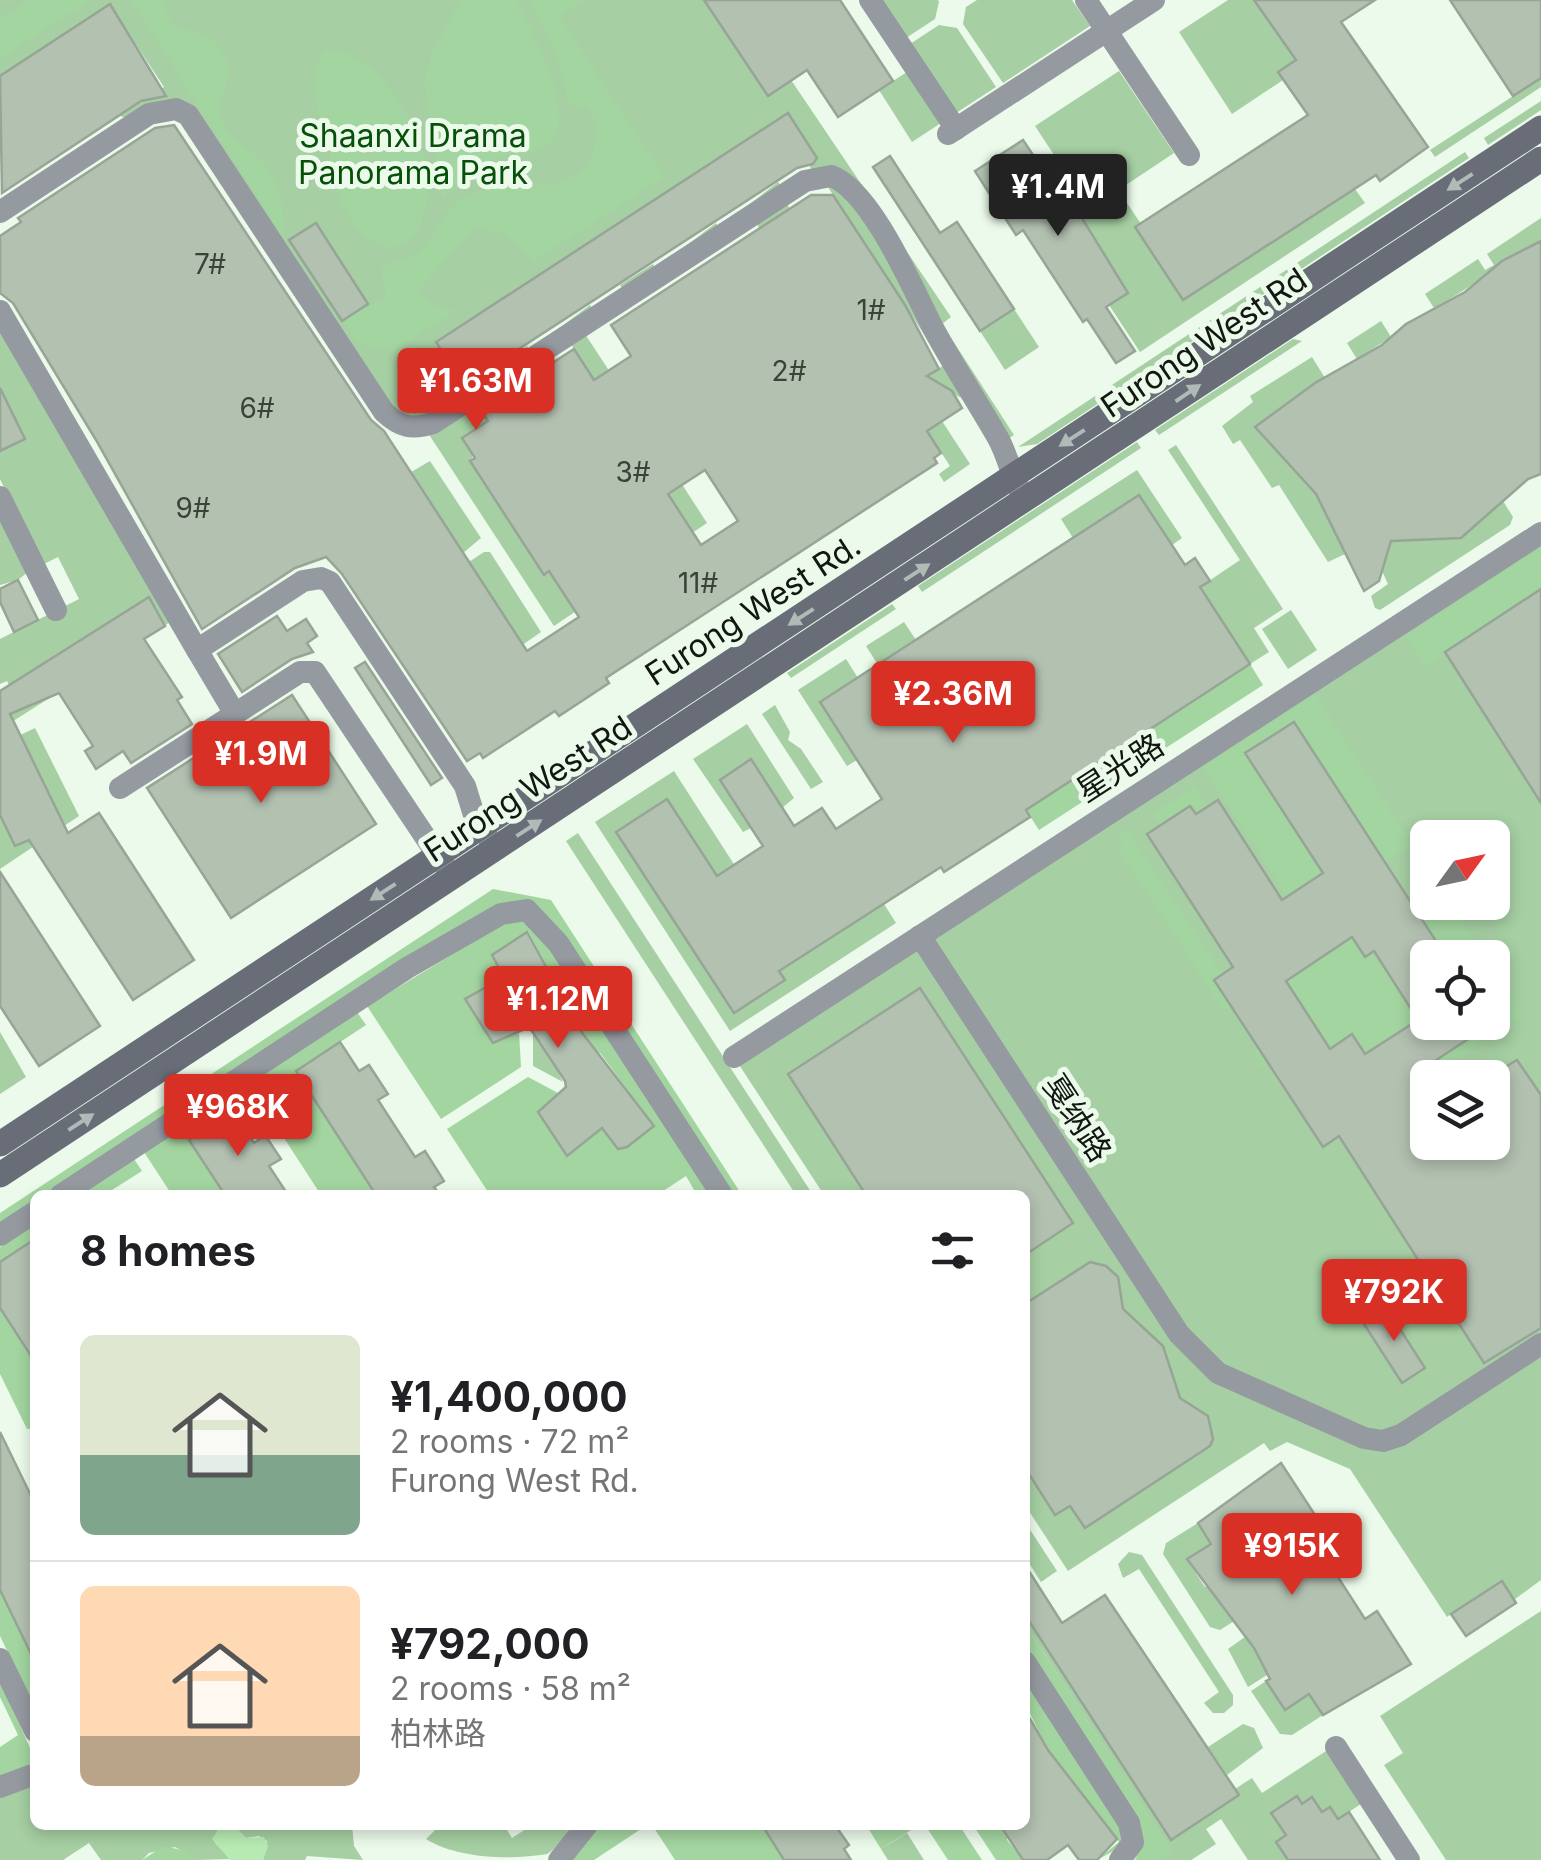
<!DOCTYPE html>
<meta charset="utf-8">
<style>
:root{--surface:#fff;--page:#f2f2f2;--text:#202124;--muted:#757577;--line:#e0e0e0;--accent:#d93025}
body{margin:0;font-family:Inter,"Noto Sans SC",sans-serif;background:var(--page);color:var(--text);height:100vh;display:flex;flex-direction:column;font-size:38px;white-space:nowrap}
*{box-sizing:border-box;margin:0}
p{font-size:32px;color:var(--muted)}
.icon{flex:none;width:55px;height:55px;fill:none;stroke:currentColor;stroke-width:2;stroke-linecap:round;stroke-linejoin:round}
.map{position:relative;flex:1;overflow:hidden}
.panel{position:absolute;left:30px;top:1190px;width:1000px;height:640px;display:flex;flex-direction:column;background:var(--surface);border-radius:15px;box-shadow:0 5px 15px #0003}
.panel>*{flex:none}
.needle{width:65px;rotate:57deg}
.tools{position:absolute;left:1410px;top:820px;display:grid;gap:20px}
.tools a{display:grid;place-items:center;width:100px;height:100px;border-radius:15px;background:var(--surface);box-shadow:0 5px 15px #0003;font-size:50px}
.price{position:absolute;translate:-50% -85px;padding:0 22px;border-radius:10px;background:var(--accent);color:#fff;font-size:32px;line-height:65px;filter:drop-shadow(0 2px 5px #0008)}
.price::after{content:'';position:absolute;left:50%;top:60px;width:30px;height:22px;margin-left:-15px;background:inherit;clip-path:polygon(0 0,100% 0,50% 100%)}
.price.current{background:#222;color:#fff}
ul{padding:0;list-style:none}
li{display:flex;align-items:center;gap:30px;height:250px;padding:0 50px}
li+li{border-top:2px solid var(--line)}
li span{display:grid;place-items:center;flex:none;width:280px;height:200px;border-radius:15px;color:#555}
li>.icon{margin-inline-start:auto}
span .icon{width:120px;height:120px;fill:#fffc;stroke-width:1}
li b{font-size:42px}
h2{display:flex;justify-content:space-between;align-items:center;height:120px;padding:0 50px;font-size:42px}
.map>svg:first-child{display:block}
</style>
<div class="map">
<svg width="1541" height="1860" viewBox="0 0 1541 1860">
<rect width="100%" height="100%" fill="#ebfaea"/>
<g fill="#a6cfa3" fill-rule="evenodd">
<path d="M0,0H737L951,317L942,324L1014,435L1006,440L833,170L431,417L399,418L201,119L122,117L104,90L111,86L127,111L164,87L110,5L22,94L0,109ZM788,114L811,169L782,187L778,182L719,228L716,223L656,269L653,264L620,285L623,290L593,310L590,305L530,350L527,346L494,367L497,372L468,391L465,386L435,405L423,386L452,366L436,341L473,317L490,342L499,301L536,277L552,301L562,260L599,236L615,261L625,219L662,195L678,220L687,178L724,154L741,179L766,163L750,138Z"/>
<path d="M881,0H938L939,2L935,19L906,38Z"/>
<path d="M977,0H1072L1090,26L1003,83L963,24L966,7Z"/>
<path d="M1228,0H1254L1296,60L1278,72L1283,80L1232,114L1179,32Z"/>
<path d="M939,25L957,28L996,87L956,113L910,44Z"/>
<path d="M1119,71L1174,153L1126,185L1064,170L1035,126Z"/>
<path d="M907,72L941,123L912,142L879,90Z"/>
<path d="M1541,78V87L1435,157L1430,150Z"/>
<path d="M1541,101V110L1488,145L1484,138Z"/>
<path d="M1465,152L1469,158L1037,444L1018,447Z"/>
<path d="M1057,177L1119,191L1141,224L1136,228L1183,300L1355,189L1365,203L1140,352L1109,305L1127,293Z"/>
<path d="M824,181L839,185L907,284L961,398L938,385L942,421L970,464L944,482L939,474L950,466L916,414L573,627L873,432L877,411L756,223L787,204L908,389L944,365Z"/>
<path d="M1541,218V241C1503,260 1472,288 1434,308L1425,294L1478,259L1485,270L1494,265L1487,254Z"/>
<path d="M1014,309L1039,347L1005,370L980,331Z"/>
<path d="M0,321L173,620L161,628L143,601L34,669L51,697L7,725L14,738L35,728L79,816L0,869V815L16,846L63,823L45,787L0,808V796L40,776L23,740L0,751V710L4,717L20,708L7,681L0,684V639L79,599L58,557L42,565L0,479V451L25,439L0,388Z"/>
<path d="M1381,321L1391,337L1357,359L1347,343Z"/>
<path d="M585,334L629,401L595,382L571,344L533,369L543,385L526,397L514,380L478,404L489,421L470,462L544,574L549,571L561,589L587,573L666,491L641,421L707,523L554,626L428,433Z"/>
<path d="M1293,339L1302,341L1159,435L1155,430Z"/>
<path d="M1312,357L1325,378L1256,427L1316,494L1345,554L1328,562L1279,485L1272,488L1240,440L1233,444L1222,426L1253,402L1250,396Z"/>
<path d="M1137,442L1141,448L922,592L918,586Z"/>
<path d="M1176,445L1283,609L1254,628L1269,652L1250,664L1200,587L1240,560L1168,450Z"/>
<path d="M430,461L481,538L463,553L377,492Z"/>
<path d="M1137,470L1182,538L1172,545L1139,495L1073,538L1061,519Z"/>
<path d="M1503,501L1513,517L1510,525L1380,610L1375,608L1371,596L1388,584L1382,571L1391,541L1461,537Z"/>
<path d="M0,515L28,572L18,580L0,585Z"/>
<path d="M1541,533V1580L1465,1636L1451,1614L1447,1617L1350,1469L1287,1442L1270,1451L1264,1443L1068,1571L1025,1505V1195H824L734,1057ZM1428,838H1492V902H1428ZM1428,958H1492V1022H1428ZM1428,1078H1492V1142H1428Z"/>
<path d="M484,552H490L541,632L485,671L469,562Z"/>
<path d="M892,604L896,609L791,678L787,673Z"/>
<path d="M1291,610L1317,650L1288,669L1262,629Z"/>
<path d="M904,622L916,640L878,665L866,646Z"/>
<path d="M846,659L858,678L820,703L857,760L847,766L798,690Z"/>
<path d="M775,705L790,732L788,740L801,749L823,782L811,789L762,714Z"/>
<path d="M747,724L794,798L782,808L750,760L720,780L751,828L743,832L693,759Z"/>
<path d="M674,771L748,886L747,921L667,799L616,833L734,1013L784,980L778,970L884,904L896,923L730,1031L595,822Z"/>
<path d="M578,833L813,1195H796L566,841Z"/>
<path d="M533,1031L560,1064L556,1068L563,1082L533,1066Z"/>
<path d="M0,1032L26,1077L0,1094Z"/>
<path d="M1025,1522L1057,1571L1041,1582L1025,1557Z"/>
<path d="M1198,1523L1208,1538L1216,1541L1187,1560L1205,1587L1222,1577L1212,1591L1228,1614L1283,1590L1220,1630L1210,1627L1163,1554L1166,1543Z"/>
<path d="M1129,1552L1142,1555L1233,1695V1705L1224,1713H1213L1204,1703L1219,1692L1139,1569L1123,1578L1118,1564Z"/>
<path d="M1292,1603L1252,1645L1267,1675L1248,1687L1228,1649Z"/>
<path d="M1541,1611V1860H1446L1384,1765L1403,1753L1380,1716Z"/>
<path d="M1025,1615L1217,1809L1239,1795L1235,1789L1252,1778L1262,1793L1326,1751L1361,1804L1338,1819L1330,1807L1322,1812L1313,1798L1302,1804L1296,1796L1273,1816L1286,1835L1276,1842L1288,1860H1248L1221,1819L1206,1829L1216,1844L1191,1860H1158L1171,1850L1025,1624Z"/>
<path d="M1266,1681L1285,1710L1313,1691L1312,1700L1323,1715L1292,1735L1280,1734L1251,1691Z"/>
<path d="M1243,1724L1254,1728L1263,1748L1227,1775L1208,1747Z"/>
<path d="M35,1784V1825H221L215,1843L231,1859L196,1860L175,1847L149,1853L142,1860H101L89,1843L63,1860H0V1798Z"/>
<path d="M233,1825H352L354,1846L363,1860L307,1856L305,1860H263L267,1841L259,1836L246,1838Z"/>
<path d="M440,1825H504L512,1838L532,1825H574C566,1834 557,1848 547,1854C511,1860 458,1859 426,1839Z"/>
<path d="M907,1833L924,1860H888L881,1849Z"/>
</g>
<g fill="#a3d5a0">
<path d="M29,0H92L0,58V19Z"/>
<path d="M131,0H163L171,24C187,33 207,31 219,47C242,77 213,97 222,121C227,133 238,141 248,149C279,173 284,202 284,239Z"/>
<path d="M461,0H517C529,30 587,124 543,149C530,156 512,153 498,158C475,165 462,186 443,199L424,81L433,50Z"/>
<path d="M530,0H583L559,16L665,177L534,261L503,234L476,227L417,292L431,304L456,311L393,352L354,341L345,319L386,297L381,269C391,261 405,261 416,253C437,238 443,208 467,196C514,173 598,211 597,123L587,109L569,104L558,58Z"/>
<path d="M337,50C367,60 383,77 400,103C414,127 427,153 428,182C430,255 376,272 342,205C332,186 333,165 328,145C320,115 304,78 326,51Z"/>
<path d="M1541,547V589L1425,666L1405,636Z"/>
<path d="M1250,664L1263,685L1039,830L1026,810Z"/>
<path d="M1315,694L1412,844L1385,862L1323,873L1293,976L1352,937L1365,956L1374,951L1442,1056L1492,1022L1493,968L1523,1016L1436,1072L1407,1028L1365,1054L1352,1034L1330,1049L1256,935L1295,909L1203,767Z"/>
<path d="M1195,786L1208,807L1196,814L1190,806L1160,825L1152,814Z"/>
<path d="M1128,830L1222,974L1215,980L1269,1063L1261,1068L1252,1054L1257,1050L1229,1007L1223,1010L1118,849L1123,846L1117,837Z"/>
<path d="M1427,888L1428,902L1450,903L1486,957H1447L1409,900Z"/>
<path d="M493,889L551,900L742,1195H733L561,931L536,904L525,900L501,904L397,963L44,1195H35V1201L0,1224V1213Z"/>
<path d="M523,919L549,947L710,1195H697L686,1176L657,1195H490L447,1129L528,1077L558,1093L538,1113L567,1155L602,1127L627,1147L654,1126L601,1054L579,1035L582,1032L528,931L492,955L505,979L465,1000L492,1043L519,1033L521,1067L441,1119L367,1006L503,924Z"/>
<path d="M357,1012L366,1025L296,1071L376,1195H321L249,1084Z"/>
<path d="M239,1090L247,1102L189,1140L225,1195H172L144,1152Z"/>
<path d="M134,1159L142,1171L104,1195H79Z"/>
<path d="M35,1224V1247L31,1241L0,1262V1247Z"/>
<path d="M0,1308L35,1364V1428L27,1429L0,1374Z"/>
<path d="M0,1590L35,1662V1708L0,1636Z"/>
<path d="M1025,1624L1172,1851L1158,1860H1135L1143,1841L1140,1823L1025,1645Z"/>
<path d="M0,1681L34,1757L29,1765L0,1777V1747L18,1735L0,1697Z"/>
<path d="M1025,1681L1123,1831L1119,1848L1097,1860L1119,1842L1049,1751L1035,1756L1047,1749L1025,1703Z"/>
<path d="M600,1825H638L641,1829L594,1860H570Z"/>
<path d="M652,1825H762L784,1860H675Z"/>
<path d="M866,1825H919L881,1849Z"/>
<path d="M925,1825H959L982,1860H948Z"/>
<path d="M973,1825H1008L1007,1840L1023,1860H996Z"/>
<path d="M164,1846L185,1851L196,1860H142Z"/>
</g>
<path fill="#b8ebb4" d="M221,1825H233L246,1838L264,1837L268,1846L263,1860H230L212,1839Z"/>
<g fill="#b3c1b1" stroke="#97a596" stroke-width="2.5" fill-rule="evenodd">
<path d="M704,0H840L893,81L838,117L807,70L768,96Z"/>
<path d="M1254,0H1375L1341,22L1428,147L1380,181L1376,175L1183,300L1135,227L1308,115L1278,72L1296,60Z"/>
<path d="M1450,0H1541V78L1513,96Z"/>
<path d="M110,4L166,96L141,101L2,193L0,76Z"/>
<path d="M788,113L817,158L813,164L797,168L434,404L422,386L451,365L436,342Z"/>
<path d="M174,125L371,420L384,431L527,651L579,617L549,571L544,575L470,461L475,458L462,438L488,421L480,410L574,349L594,380L631,356L611,325L811,195H833L905,305L939,369L927,376L952,391L962,408L927,431L941,453L934,458L937,463L606,678L609,683L559,716L555,711L483,758L480,753L467,761L342,574L326,557L295,568L202,629L96,440L13,303L0,293V236L21,222L18,218L155,128ZM705,470L738,521L701,545L668,494Z"/>
<path d="M1023,140L1043,170L1050,166L1128,293L1106,307L1135,351L1116,363L1087,319L1083,322L1023,230L1016,235L975,171Z"/>
<path d="M890,156L940,233L957,222L1014,309L980,331L873,167Z"/>
<path d="M316,223L368,304L342,321L289,240Z"/>
<path d="M1541,241V474L1528,479L1461,538L1391,541L1379,581L1364,591L1316,494L1255,427L1315,383L1382,345L1406,324L1465,292L1502,261Z"/>
<path d="M0,388L25,439L0,451Z"/>
<path d="M1139,495L1185,565L1195,558L1210,581L1200,587L1250,664L1026,810L1030,817L944,872L941,867L779,971L785,980L734,1013L616,832L667,799L717,876L763,846L720,780L751,759L794,826L822,808L836,829L882,799L820,702Z"/>
<path d="M18,580L38,620L14,632L0,602V589Z"/>
<path d="M1541,589V803L1445,652Z"/>
<path d="M149,597L165,626L144,639L182,697L177,700L192,724L131,763L123,751L96,769L85,751L93,746L59,693L10,714L68,833L99,813L194,960L133,1000L29,840L15,846L0,815V691Z"/>
<path d="M277,616L287,631L306,619L317,636L307,643L313,652L292,659L242,692L218,654Z"/>
<path d="M365,662L442,778L431,785L355,668Z"/>
<path d="M292,695L376,824L231,918L147,788Z"/>
<path d="M1294,722L1447,958H1428V1022H1494L1421,1070L1428,1081V1142H1492V1075L1517,1060L1541,1095V1328L1484,1363L1339,1136L1323,1147L1214,980L1233,967L1147,834L1190,806L1196,814L1218,800L1282,900L1323,873L1245,753ZM1352,937L1365,957L1374,951L1418,1020L1365,1054L1352,1034L1330,1049L1286,981Z"/>
<path d="M0,872L100,1026L39,1066L0,1006Z"/>
<path d="M527,932L583,1034L654,1126L627,1147L618,1149L602,1128L567,1156L538,1112L566,1087L565,1081L532,1031L527,1028L493,1043L465,999L504,977L492,955Z"/>
<path d="M920,988L1073,1223L1025,1255V1195H866L788,1074Z"/>
<path d="M340,1042L359,1071L369,1065L388,1094L378,1100L415,1157L425,1151L444,1181L434,1187L440,1195H376L303,1082L296,1071Z"/>
<path d="M234,1111L254,1143L265,1135L281,1159L269,1166L288,1195H225L189,1140Z"/>
<path d="M35,1239V1362L0,1308V1262Z"/>
<path d="M1090,1262L1106,1266L1118,1277L1123,1309L1163,1346L1180,1398L1208,1416L1213,1439L1210,1446L1085,1528L1070,1506L1055,1515L1025,1468V1304Z"/>
<path d="M1385,1306L1425,1368L1402,1383L1362,1321Z"/>
<path d="M0,1432L35,1504V1662L0,1590Z"/>
<path d="M1281,1463L1315,1515L1303,1523L1365,1619L1377,1611L1411,1664L1323,1715L1309,1694L1285,1710L1266,1681L1270,1679L1254,1648L1187,1559L1211,1544L1198,1523Z"/>
<path d="M1025,1565L1062,1623L1105,1595L1239,1795L1171,1840L1025,1615Z"/>
<path d="M1502,1581L1516,1603L1466,1636L1451,1614Z"/>
<path d="M1025,1710L1048,1750L1117,1839L1097,1860H1079L1068,1845L1047,1860H1023L1000,1825H1025Z"/>
<path d="M1297,1796L1302,1804L1312,1797L1322,1812L1330,1807L1338,1819L1349,1812L1380,1860H1288L1276,1842L1286,1835L1271,1813Z"/>
<path d="M762,1825H835L849,1845L844,1849L851,1860H784Z"/>
</g>
<g fill="none" stroke-linecap="round" stroke-linejoin="round">
<g stroke="#9599a0" stroke-width="22">
<path d="M870,0L956,129"/>
<path d="M1086,0L1189,155"/>
<path d="M948,134L1154,0"/>
<path d="M0,212L149,114L176,109L188,115L384,412C400,427 412,430 433,423L805,181L831,176C871,190 913,289 932,326C951,362 977,401 998,438C1009,458 1012,480 1025,500"/>
<path d="M0,311L197,650L303,581L321,578L330,582L465,786L474,815L491,842"/>
<path d="M0,497L56,610"/>
<path d="M197,650L235,714"/>
<path d="M120,788L300,672H315L448,871"/>
<path d="M920,936L1179,1334L1218,1373L1364,1438L1383,1441L1401,1435L1541,1344"/>
<path d="M734,1057L1541,533"/>
<path d="M61,1195L407,968L501,914L527,910L558,943L722,1195"/>
<path d="M0,1235L35,1212"/>
<path d="M0,1659L35,1731"/>
<path d="M1025,1662L1129,1823L1133,1842L1120,1860"/>
<path d="M1336,1747L1409,1860"/>
<path d="M0,1787L35,1774"/>
<path d="M559,1860L587,1825"/>
</g>
<g stroke="#686d78" stroke-width="25">
<path d="M0,1144L1541,128"/>
<path d="M0,1175L1541,159"/>
</g>
</g>
<defs><path id="oneway-solid" d="M-6-.8H1V-3.2L6.5 0L1 3.2V.8H-6Z" transform="scale(2.5)"/></defs>
<g fill="#b0bbb7">
<use href="#oneway-solid" transform="translate(1460 182) rotate(147)"/>
<use href="#oneway-solid" transform="translate(1188 393) rotate(-34)"/>
<use href="#oneway-solid" transform="translate(1072 438) rotate(147)"/>
<use href="#oneway-solid" transform="translate(917 572) rotate(-33)"/>
<use href="#oneway-solid" transform="translate(801 617) rotate(147)"/>
<use href="#oneway-solid" transform="translate(529 828) rotate(-33)"/>
<use href="#oneway-solid" transform="translate(383 892) rotate(147)"/>
<use href="#oneway-solid" transform="translate(81 1122) rotate(-33)"/>
</g>
<g text-anchor="middle" stroke-width="10" stroke-linejoin="round" paint-order="stroke">
<g font-size="28" fill="#3a4239">
<text x="210" y="274">7#</text>
<text x="871" y="320">1#</text>
<text x="789" y="381">2#</text>
<text x="257" y="418">6#</text>
<text x="633" y="482">3#</text>
<text x="193" y="518">9#</text>
<text x="698" y="593">11#</text>
</g>
<g font-size="32" fill="#075009" stroke="#ebfaea">
<text x="413" y="147">Shaanxi Drama<tspan x="413" dy="37">Panorama Park</tspan></text>
</g>
<g font-size="32" fill="#121711" stroke="#ebfaea">
<text transform="translate(1204 343) rotate(-34)" y="11">Furong West Rd</text>
<text transform="translate(753 610) rotate(-33)" y="11">Furong West Rd.</text>
<text transform="translate(1120 768) rotate(-33)" y="11">星光路</text>
<text transform="translate(528 789) rotate(-33)" y="11">Furong West Rd</text>
<text transform="translate(1077 1118) rotate(57)" y="11">戛纳路</text>
</g>
</g>
</svg>
<div class="tools">
<a><svg class="needle" viewBox="-14 -14 28 28"><path d="M0-13l5 13h-10z" fill="#e53935"/><path d="M0 13l5-13h-10z" fill="#757577"/></svg></a>
<a><svg class="icon" aria-label="locate" viewBox="0 0 24 24"><circle cx="12" cy="12" r="6"/><path d="M12 2v4M12 18v4M2 12h4M18 12h4"/></svg></a>
<a><svg class="icon" aria-label="layers" viewBox="0 0 24 24"><path d="M12 4l9 5-9 5-9-5zM3 14l9 5 9-5"/></svg></a>
</div>
<b class="price current" style="left:1058px;top:239px">¥1.4M</b>
<b class="price" style="left:476px;top:433px">¥1.63M</b>
<b class="price" style="left:953px;top:746px">¥2.36M</b>
<b class="price" style="left:261px;top:806px">¥1.9M</b>
<b class="price" style="left:558px;top:1051px">¥1.12M</b>
<b class="price" style="left:238px;top:1159px">¥968K</b>
<b class="price" style="left:1394px;top:1344px">¥792K</b>
<b class="price" style="left:1292px;top:1598px">¥915K</b>
<section class="panel">
<h2>8 homes<svg class="icon" aria-label="filters" viewBox="0 0 24 24"><path d="M4 7h16M4 17h16"/><circle cx="9" cy="7" r="2"/><circle cx="15" cy="17" r="2"/></svg></h2>
<ul>
<li><span style="background:linear-gradient(#dfe7d0 60%,#7fa58c 0)"><svg class="icon" aria-label="home" viewBox="0 0 24 24"><path d="M3 11l9-7 9 7M6 9v11h12V9"/></svg></span><div><b>¥1,400,000</b><p>2 rooms · 72 m²</p><p>Furong West Rd.</p></div></li>
<li><span style="background:linear-gradient(#ffd9b3 75%,#b9a48a 0)"><svg class="icon" aria-label="home" viewBox="0 0 24 24"><path d="M3 11l9-7 9 7M6 9v11h12V9"/></svg></span><div><b>¥792,000</b><p>2 rooms · 58 m²</p><p>柏林路</p></div></li>
</ul>
</section>
</div>
